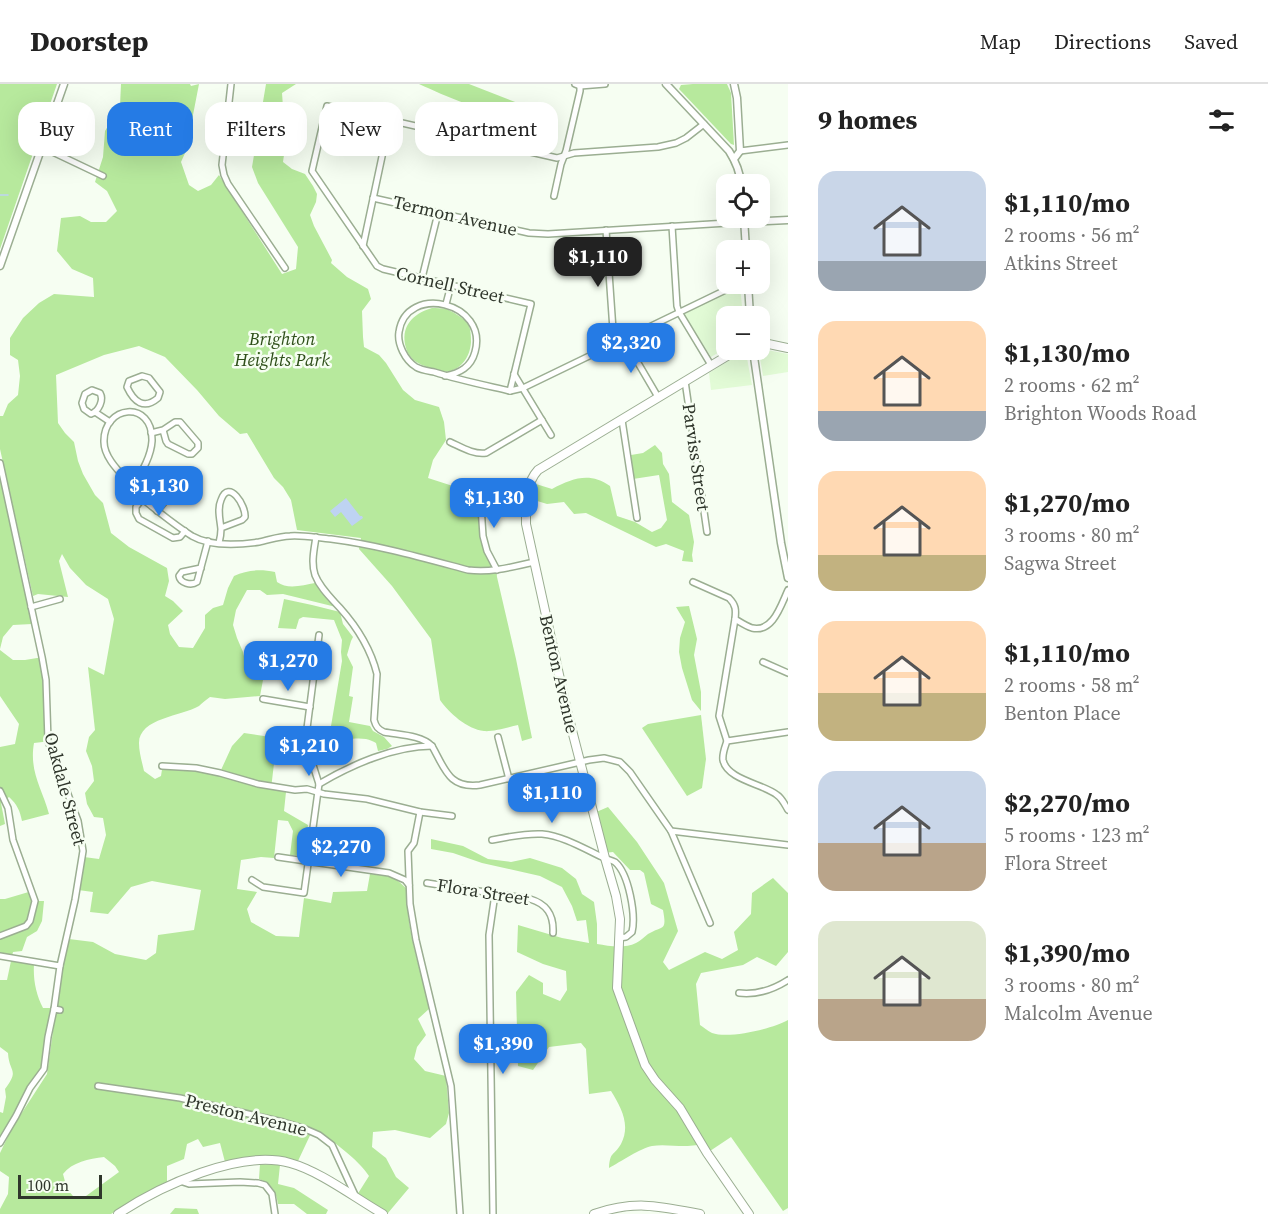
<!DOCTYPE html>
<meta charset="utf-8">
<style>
:root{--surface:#fff;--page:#f2f2f2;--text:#222;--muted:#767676;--line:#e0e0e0;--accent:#257be5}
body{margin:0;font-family:"Source Serif 4",serif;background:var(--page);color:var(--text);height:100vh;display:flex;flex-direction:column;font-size:22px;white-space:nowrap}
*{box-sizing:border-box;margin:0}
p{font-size:20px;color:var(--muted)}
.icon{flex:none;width:33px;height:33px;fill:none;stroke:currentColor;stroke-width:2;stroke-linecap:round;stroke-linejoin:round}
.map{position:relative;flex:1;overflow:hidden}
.sheet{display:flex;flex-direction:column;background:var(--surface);width:480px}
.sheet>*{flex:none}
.banner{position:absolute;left:18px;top:18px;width:570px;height:54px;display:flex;gap:12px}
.controls{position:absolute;left:716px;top:90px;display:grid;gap:12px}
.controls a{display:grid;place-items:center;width:54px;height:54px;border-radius:12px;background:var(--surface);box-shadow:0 6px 24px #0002;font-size:30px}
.scale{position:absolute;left:18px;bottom:15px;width:84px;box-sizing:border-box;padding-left:6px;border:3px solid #2f362b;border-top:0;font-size:16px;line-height:21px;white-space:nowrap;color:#2f362b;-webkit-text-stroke:4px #f6fef2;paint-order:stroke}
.price{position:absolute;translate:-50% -51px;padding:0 14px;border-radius:12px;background:var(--accent);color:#fff;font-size:20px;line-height:39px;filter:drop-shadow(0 2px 3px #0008)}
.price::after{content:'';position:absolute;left:50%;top:36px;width:18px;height:14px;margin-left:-9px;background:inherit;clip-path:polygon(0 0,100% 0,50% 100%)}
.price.current{background:#222;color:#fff}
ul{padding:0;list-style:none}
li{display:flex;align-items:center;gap:18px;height:150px;padding:0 30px}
li span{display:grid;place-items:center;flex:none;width:168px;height:120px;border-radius:18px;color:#555}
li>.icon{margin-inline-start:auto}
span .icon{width:72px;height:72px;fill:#fffc;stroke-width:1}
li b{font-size:26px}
h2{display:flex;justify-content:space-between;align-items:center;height:72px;padding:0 30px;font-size:26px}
.chip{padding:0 21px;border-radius:18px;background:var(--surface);box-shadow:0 6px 24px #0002;font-size:21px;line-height:54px}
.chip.current{background:var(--accent);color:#fff}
header{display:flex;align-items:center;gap:36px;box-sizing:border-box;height:84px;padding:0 30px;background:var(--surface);border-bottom:2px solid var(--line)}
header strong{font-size:28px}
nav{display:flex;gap:33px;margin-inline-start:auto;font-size:21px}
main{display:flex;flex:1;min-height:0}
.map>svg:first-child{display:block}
</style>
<header>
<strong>Doorstep</strong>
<nav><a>Map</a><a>Directions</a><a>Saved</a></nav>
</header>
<main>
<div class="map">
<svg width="788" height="1130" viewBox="0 0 788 1130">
<rect width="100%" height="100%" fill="#f6fef2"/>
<g fill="#e2fbd6">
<path d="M740,202L743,232H726V264L711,273L684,230Z"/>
<path d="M762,265L788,270V288L763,292L759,268L760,266Z"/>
<path d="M743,268L746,269L752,301L711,306L709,289Z"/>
</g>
<g fill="#b7e99d" fill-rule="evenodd">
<path d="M0,0H57L0,165Z"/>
<path d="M121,0H190L191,2L199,0L186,67L181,78L189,101L198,107L211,101L219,91L282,190L296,185L298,163L258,99L252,83L266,0H296L282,9L283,23L295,31L292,54L285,64L283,78L292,85L305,90L313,102L317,110L316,118L310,131L314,142L332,176L331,179L347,193L368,205L371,215L362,227L363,253L364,263L379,271L386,279L403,306L415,316L439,323L444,338L446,356L433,376L428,394L459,404L470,426H475V412H484C483,428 481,445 487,461C492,474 496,478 497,493L516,575L532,654L522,657L518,641C509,643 492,648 484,647C467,645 449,629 440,616L431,555L392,502L359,465L361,454L297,446L291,416L283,403L274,394L247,349L240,350L219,332L197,306L165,273L139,262L104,271L56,291L58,339L65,349L74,358L78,377L83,390L95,411L103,419L111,449L129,463L167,484L169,497L165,512L173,517L183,527L168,541L170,550L179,563L193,564L205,544V531L213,524L223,521L228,504L234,492C247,486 260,485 275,488L277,498C288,506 303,501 315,499L336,523L283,510L267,511L260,506H247L236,526L233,541L237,554L243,568L246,581L263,596L260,612L225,615L210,613C206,616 202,619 199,622C182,632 139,634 139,659C139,668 142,678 144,687L155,695L161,692L163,679L193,680L221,686L232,662L244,649L277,654L271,705L286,708L284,727L308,741L304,772L290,771L293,747L288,737L278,736L274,774L261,773L241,776L237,805L257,808L247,825L251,838L276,852L299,853L304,814L331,819L333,808L367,807L370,790C388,791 394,792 407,805C406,845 420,885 430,924L418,935L426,951L417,963L414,975L425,987L446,992L449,1029L446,1040L430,1054L395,1046L373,1048L372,1063L386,1074L396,1093L409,1104L388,1129L357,1111L369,1092C359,1076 330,1054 313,1045L298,1077C271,1070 252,1073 225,1078L220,1059L203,1063L198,1055L187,1060L184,1075L167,1082V1098L132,1117L111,1130H0V1125L8,1110L9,1093L0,1087V1069L12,1044L47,990L62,883L69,855L93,858L115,870L146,876L156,869L158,851L194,846L201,806L152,797L131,803L108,830L90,828L93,808L78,806L84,773L99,775L106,751L103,734L94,733L87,720L85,709L94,697L92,682L86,667L89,653L95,646L88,583L104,591L114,535L108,515L86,501L70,484L62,470L59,477L68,513L38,510L33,512L0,365V332H3L8,320L18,311L20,292L18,276L10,271V254L23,234L39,219L54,210L94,213L93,194L72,185L57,167L61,134L80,132L91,138H106L117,127L107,107L95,98L103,73L105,47L120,22ZM104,1073L115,1082L119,1088L86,1112H73L67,1105L63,1090C72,1078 89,1075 104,1073Z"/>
<path d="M419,0H469L523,21L519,29C484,30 450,14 419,0Z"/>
<path d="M693,0H727L731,9L734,61L731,60L679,5L681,1Z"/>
<path d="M432,224C436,224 442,224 446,225C452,227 465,235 468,240C471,245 471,253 471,258C470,276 457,291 438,287C433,286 429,284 425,282C417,280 408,273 406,264C400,243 412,230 432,224Z"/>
<path d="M655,361L662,369L663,380L669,390L672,418L689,431L694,458L692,471L693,478L682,477L684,467L666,460L656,463L586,429L574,430L564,418L547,420L534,416L536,400L552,405C573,394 590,388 610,402L617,432L635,438L652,448L661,444L667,436L659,391L633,395L631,371L643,369Z"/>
<path d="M0,381L32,540L13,541L3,553L0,565Z"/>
<path d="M284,515L312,521L340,528L343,540L353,553L351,557L347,571L353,583L349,612L353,613L349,638L370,642L373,647L384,653L392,662L387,665L378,667L376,659C373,657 370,656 366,655C349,652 341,662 331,642L342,577L341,568L342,556L334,536L303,533L299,535L296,545L278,544Z"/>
<path d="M689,522L697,555L694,571L701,608V627L692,616L682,584L679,568L680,554L685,538L676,523Z"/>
<path d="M0,566L13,576H25L43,573L48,595L51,657L34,659C29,688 42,704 49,730L22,737C20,727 17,720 9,713L1,719L5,740L0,742V663L15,660L19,640L0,612Z"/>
<path d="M701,631L706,675L702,704L687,712L642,644L648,640Z"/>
<path d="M608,723L637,758L664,799L678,847L663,878L669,886L705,868L722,875L738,866L734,848L751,830L752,809L773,794L788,809V868L776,882L757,873L743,881L701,889L696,900L700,941C703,943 708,947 712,949C729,955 772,945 788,936V1124L783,1127L731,1053L710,1067L705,1058C691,1066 668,1059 652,1062C641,1064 620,1078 609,1084C610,1067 614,1072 621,1060C631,1041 621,1023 611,1007L589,1010L586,965L581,959L549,963L533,986L518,982L516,908L529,891L543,899V910L560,917L567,906L566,887L543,880L517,868L518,841L562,854L589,859L586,836L577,837L572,822L562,803L540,792L482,779L453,769L431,765V755L463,762L488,775L511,778L530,774L562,784L576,795L582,810L594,818L597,840V860C609,862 624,865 636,859C640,857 644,853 648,850C663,841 667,848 663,826L651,820L644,789L640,786H630L613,768L604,769L594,729Z"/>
<path d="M32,807L35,817H44L42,837L37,847L27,853L22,867L13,868L12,872L0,870V815H5Z"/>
<path d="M11,877L34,880C33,896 36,910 43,924H52L44,964L43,985L0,1055V1028L3,1029L6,1013L5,1005C20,985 9,989 8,969L0,963V896H7Z"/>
<path d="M260,1080L280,1081L278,1100L294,1104L328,1126L326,1130H307L294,1120H278C276,1107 272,1100 259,1095Z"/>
<path d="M175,1124L197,1125L199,1130H170Z"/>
</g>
<path fill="#bed3f2" d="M346,414L360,432H362L363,434L352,442L341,428L335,433L330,427Z"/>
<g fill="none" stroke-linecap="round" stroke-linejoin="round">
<path stroke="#bed3f2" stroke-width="1.5" d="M0,111H8"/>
<g stroke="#9bae92" stroke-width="8">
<g id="minor">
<path d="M231,0L222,81L224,91L228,100L285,184"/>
<path d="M575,0L580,2L605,0"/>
<path d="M42,63L103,92"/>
<path d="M740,67L788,61"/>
<path d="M554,112L561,80L566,67L580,7V0"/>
<path d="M373,114L529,149L548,150L744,138"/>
<path d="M672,142L677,222L679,228L711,281"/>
<path d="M606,146L614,260"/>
<path d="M363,162L387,49L392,37"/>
<path d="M422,194L438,129"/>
<path d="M446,220L451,201"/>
<path d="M624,255L658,313"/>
<path d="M514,290L551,351"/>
<path d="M142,292L149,294L160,308L158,314C144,326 134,318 127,303L129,297Z"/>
<path d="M445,292C460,289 471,283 475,268C489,218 406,199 399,248C397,260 405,276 416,283C421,286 429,287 434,288C459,296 484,301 510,307L523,304L738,200"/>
<path d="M685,297L707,448"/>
<path d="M92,306L100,309C104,316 99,327 91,330L84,325L82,319L85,310Z"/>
<path d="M510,307L531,220L383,185L377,182L312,87L327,22L557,74L574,69L658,63L676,59L686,54L704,40"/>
<path d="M95,328L110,338"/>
<path d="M622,336L637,434"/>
<path d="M151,349L163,346L175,338H180L198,359V364L192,370H188L168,360L166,357L163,346"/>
<path d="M450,358C461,363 474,371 486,369L542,336"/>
<path d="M0,379L42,573L46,596L48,657L78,737L83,767L75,816L60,882L54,925"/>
<path d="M133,403C141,389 151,373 152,357C153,315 103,321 104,358C104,375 123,391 133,403C137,407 140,413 145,417C160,429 176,442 192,452C211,463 238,461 259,458C269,456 280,452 290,452C303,451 318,454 331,455C378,461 423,474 468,486C491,489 512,483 534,478"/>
<path d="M480,407L483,452L487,467L497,486"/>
<path d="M142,415L136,423V429L139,435L173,454L180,453L185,447"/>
<path d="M157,427C164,418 177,407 172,396L161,393L159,395L157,404L168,414"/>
<path d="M316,453C314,466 311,479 315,491C320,504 331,514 340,524C357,543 371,566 377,590L374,636C376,643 378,645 384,648C399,651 421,651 432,662C445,685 449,705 480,701L589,676L604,674L620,678L630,688L671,747L788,761"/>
<path d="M219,459C220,455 221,449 221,445C220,435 217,425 221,416C229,394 246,422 245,433L242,436L221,444"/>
<path d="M201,484L182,488L179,492C180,499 191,502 197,498L208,457"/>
<path d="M693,498L729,514C736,521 736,526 735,535C740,538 746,542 752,544C773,549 781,521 788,506"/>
<path d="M31,523L60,515"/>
<path d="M319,551L306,652V659L319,700"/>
<path d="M763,578L788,589"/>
<path d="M263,615L310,623"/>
<path d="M788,648L727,657C725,663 722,670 723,676C727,696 764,700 777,711C782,714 785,721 788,726"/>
<path d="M498,653L509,695"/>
<path d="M727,657L719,632L735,535"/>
<path d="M162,682L196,684L220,689L258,700L295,706L307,705L324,710L367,715L420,728L452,732"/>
<path d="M0,707L8,724L13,756L35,817L30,837L26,842L0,852"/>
<path d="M420,728L414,759L408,767L410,820L416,856L451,1002L460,1130"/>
<path d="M671,747L710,839"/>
<path d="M492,756C508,753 525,749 542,750C563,752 583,764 602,773C606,775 611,776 615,778C629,790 636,831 632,848L626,853L619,854"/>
<path d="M278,773L389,789L405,796L409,801"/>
<path d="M252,796L263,803L304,809L319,700C351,681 394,662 432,662"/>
<path d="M427,799L530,815C547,820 554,831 553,849"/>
<path d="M0,872L60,882"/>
<path d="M739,909C756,911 774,905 788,896"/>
<path d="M98,1002L180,1014L283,1038L303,1044L319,1051L332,1061L355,1111"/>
<path d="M0,1059L16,1032L30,1004L44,985L48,953L54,925L60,926"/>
<path d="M180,1097L189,1100L240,1098L258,1099L265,1101L272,1110L275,1130"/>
<path d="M493,1130L489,851L495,810"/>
</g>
</g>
<g stroke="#9bae92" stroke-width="9">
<g id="tertiary">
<path d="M666,0L729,67C736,78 740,87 741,100"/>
<path d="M734,75L740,67L737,14L734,0"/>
<path d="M744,134L746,166"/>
<path d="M744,138L788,136"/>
<path d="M0,182L64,0"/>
<path d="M748,200L750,232"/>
<path d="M753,266L781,459L788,494"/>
</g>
</g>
<g stroke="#9bae92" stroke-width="10">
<g id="primary">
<path d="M759,258L788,264"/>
<path d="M737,266L538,386C525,400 526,422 526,440L567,627L605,774L616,812L620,835L617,904L645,981L655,996L680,1024L707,1069L749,1130"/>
<path d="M118,1130C160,1102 240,1065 290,1079C320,1087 355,1114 383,1130"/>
<path d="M594,1130C635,1116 659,1122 700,1130"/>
</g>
</g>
<use href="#minor" stroke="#fff" stroke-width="5"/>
<use href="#tertiary" stroke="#fff" stroke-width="6"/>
<use href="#primary" stroke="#fff" stroke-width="8"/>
</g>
<g text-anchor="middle" stroke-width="5" stroke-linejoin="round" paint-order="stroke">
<g font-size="18" fill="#2f362b" stroke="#f6fef2">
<text transform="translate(455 132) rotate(13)" y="6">Termon Avenue</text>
<text transform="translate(450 201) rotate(13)" y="6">Cornell Street</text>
<text transform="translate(696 373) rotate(82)" y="6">Parviss Street</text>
<text transform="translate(559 590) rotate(77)" y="6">Benton Avenue</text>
<text transform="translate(65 705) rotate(75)" y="6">Oakdale Street</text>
<text transform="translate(483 808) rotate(9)" y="6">Flora Street</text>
<text transform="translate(246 1031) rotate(14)" y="6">Preston Avenue</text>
</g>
<g font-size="18" font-style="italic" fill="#2e4f19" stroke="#f6fef2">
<text x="282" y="261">Brighton<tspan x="282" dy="21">Heights Park</tspan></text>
</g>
</g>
</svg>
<div class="controls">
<a><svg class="icon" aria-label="locate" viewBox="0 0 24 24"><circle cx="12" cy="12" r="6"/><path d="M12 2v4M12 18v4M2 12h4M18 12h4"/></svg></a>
<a>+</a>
<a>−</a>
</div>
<div class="scale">100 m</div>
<b class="price current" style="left:598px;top:204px">$1,110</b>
<b class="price" style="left:631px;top:290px">$2,320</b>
<b class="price" style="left:159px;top:433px">$1,130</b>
<b class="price" style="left:494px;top:445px">$1,130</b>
<b class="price" style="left:288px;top:608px">$1,270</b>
<b class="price" style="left:309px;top:693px">$1,210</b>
<b class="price" style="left:552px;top:740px">$1,110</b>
<b class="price" style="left:341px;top:794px">$2,270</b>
<b class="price" style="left:503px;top:991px">$1,390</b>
<div class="banner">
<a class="chip">Buy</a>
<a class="chip current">Rent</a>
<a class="chip">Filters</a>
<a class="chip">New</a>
<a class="chip">Apartment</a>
</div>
</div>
<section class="sheet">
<h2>9 homes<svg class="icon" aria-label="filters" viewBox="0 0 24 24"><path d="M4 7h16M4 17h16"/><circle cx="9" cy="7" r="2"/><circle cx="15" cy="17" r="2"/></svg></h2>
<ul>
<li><span style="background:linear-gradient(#c9d6e8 75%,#9aa5b1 0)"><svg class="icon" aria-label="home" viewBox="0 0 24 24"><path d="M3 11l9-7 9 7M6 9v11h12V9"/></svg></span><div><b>$1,110/mo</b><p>2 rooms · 56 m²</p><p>Atkins Street</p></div></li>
<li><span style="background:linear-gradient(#ffd9b3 75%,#9aa5b1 0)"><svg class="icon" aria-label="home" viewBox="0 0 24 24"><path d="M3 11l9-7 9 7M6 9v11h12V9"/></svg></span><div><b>$1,130/mo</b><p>2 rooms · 62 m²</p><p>Brighton Woods Road</p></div></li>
<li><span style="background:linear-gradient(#ffd9b3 70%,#c2b280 0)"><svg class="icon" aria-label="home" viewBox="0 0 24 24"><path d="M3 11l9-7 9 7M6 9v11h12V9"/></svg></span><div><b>$1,270/mo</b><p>3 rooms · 80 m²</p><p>Sagwa Street</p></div></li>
<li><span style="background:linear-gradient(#ffd9b3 60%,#c2b280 0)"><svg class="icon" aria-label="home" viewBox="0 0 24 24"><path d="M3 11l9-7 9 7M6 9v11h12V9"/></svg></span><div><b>$1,110/mo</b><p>2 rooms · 58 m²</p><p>Benton Place</p></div></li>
<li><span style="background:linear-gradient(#c9d6e8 60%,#b9a48a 0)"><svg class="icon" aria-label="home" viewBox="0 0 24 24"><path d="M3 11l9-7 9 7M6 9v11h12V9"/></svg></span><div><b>$2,270/mo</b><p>5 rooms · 123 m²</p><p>Flora Street</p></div></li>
<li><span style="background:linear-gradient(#dfe7d0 65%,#b9a48a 0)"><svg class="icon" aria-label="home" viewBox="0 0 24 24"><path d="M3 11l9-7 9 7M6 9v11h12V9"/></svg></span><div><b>$1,390/mo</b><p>3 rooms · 80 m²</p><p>Malcolm Avenue</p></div></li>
</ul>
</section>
</main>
